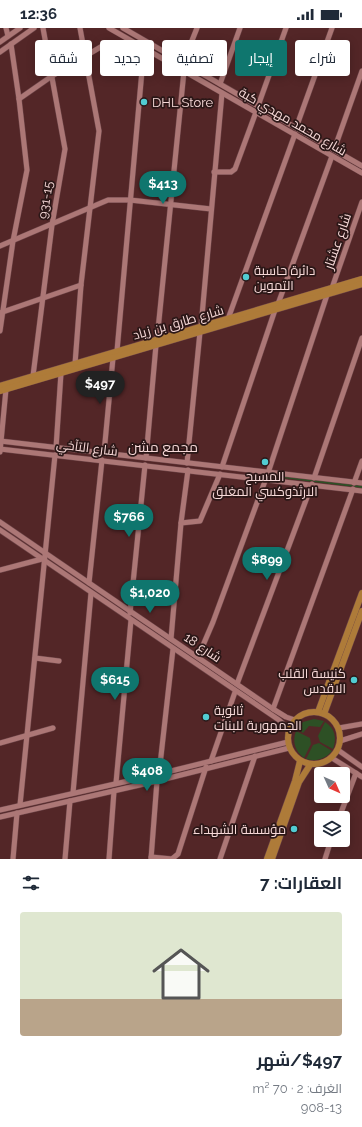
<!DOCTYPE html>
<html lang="ar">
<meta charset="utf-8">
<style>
:root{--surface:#fff;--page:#f2f2f3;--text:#1f2937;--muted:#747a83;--accent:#0f766e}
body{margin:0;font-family:Raleway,Cairo,sans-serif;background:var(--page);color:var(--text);direction:rtl;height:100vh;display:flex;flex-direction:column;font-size:15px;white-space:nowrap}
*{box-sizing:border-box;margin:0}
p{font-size:13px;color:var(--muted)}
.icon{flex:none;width:22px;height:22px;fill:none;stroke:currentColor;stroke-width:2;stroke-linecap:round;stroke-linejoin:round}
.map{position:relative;height:831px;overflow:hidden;direction:ltr}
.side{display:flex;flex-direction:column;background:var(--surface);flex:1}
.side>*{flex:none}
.guide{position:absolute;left:12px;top:12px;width:338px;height:36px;direction:rtl;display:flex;gap:8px}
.needle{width:26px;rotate:135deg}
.buttons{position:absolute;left:314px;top:739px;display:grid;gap:8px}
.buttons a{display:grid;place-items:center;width:36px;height:36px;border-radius:4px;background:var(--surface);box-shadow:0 2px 10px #0003;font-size:20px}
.price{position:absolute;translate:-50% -34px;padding:0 9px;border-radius:14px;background:var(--accent);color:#fff;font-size:13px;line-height:26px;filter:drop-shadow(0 1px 2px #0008)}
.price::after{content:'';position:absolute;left:50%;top:24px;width:12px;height:9px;margin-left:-6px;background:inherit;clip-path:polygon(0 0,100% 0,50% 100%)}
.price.current{background:#222;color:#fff}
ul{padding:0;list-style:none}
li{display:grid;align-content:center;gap:8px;height:212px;padding:0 20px}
li span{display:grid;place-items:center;height:124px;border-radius:4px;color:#555}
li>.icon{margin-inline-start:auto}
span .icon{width:72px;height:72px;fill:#fffc;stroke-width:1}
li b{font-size:17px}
h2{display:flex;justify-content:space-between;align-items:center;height:48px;padding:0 20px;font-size:17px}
.tag{padding:0 14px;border-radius:4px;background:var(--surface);box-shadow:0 2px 10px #0003;font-size:14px;line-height:36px}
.tag.current{background:var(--accent);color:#fff}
.status{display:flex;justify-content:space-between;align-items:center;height:28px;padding:0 20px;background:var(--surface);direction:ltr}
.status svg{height:11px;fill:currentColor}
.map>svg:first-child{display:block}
</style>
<div class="status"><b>12:36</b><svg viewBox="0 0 49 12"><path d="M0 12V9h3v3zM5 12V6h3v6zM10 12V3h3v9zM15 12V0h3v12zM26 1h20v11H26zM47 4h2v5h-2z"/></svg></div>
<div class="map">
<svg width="362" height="831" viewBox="0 0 362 831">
<rect width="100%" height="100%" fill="#532627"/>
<g fill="#2d5025">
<path d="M274,447L362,457V460L275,449L273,448Z"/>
<path d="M314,691L324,693L320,699L309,698L303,705L297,701L303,694Z"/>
<path d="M325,694C335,700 337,710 333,721L320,714L318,708Z"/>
<path d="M296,703L310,710L311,716L304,730C295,723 292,714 296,703Z"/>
<path d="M319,715L332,723C325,731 316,734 306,731L313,717Z"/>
</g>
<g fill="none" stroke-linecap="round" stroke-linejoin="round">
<g stroke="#6d4548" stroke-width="6">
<g id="minor">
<path d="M6,0L8,8"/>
<path d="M109,0L362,145"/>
<path d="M123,0L362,138"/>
<path d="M0,14L20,0"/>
<path d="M0,24L34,0"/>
<path d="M183,35L197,0"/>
<path d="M220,56L240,0"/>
<path d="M19,71L52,48L104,17"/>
<path d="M258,78L286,0"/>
<path d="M296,100L332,0"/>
<path d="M334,122L362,43"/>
<path d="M214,144H231L235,141L256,84"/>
<path d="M0,218L108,172H130L211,181"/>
<path d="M332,260L362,174"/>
<path d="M278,276L332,128"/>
<path d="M0,285L81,257"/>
<path d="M228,291L295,106"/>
<path d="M201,299L222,65"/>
<path d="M0,303L13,213L27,142L19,71L11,16"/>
<path d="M157,312L184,43"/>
<path d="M117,323L144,20"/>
<path d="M75,336L81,257L99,103L80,0"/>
<path d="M33,348L52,197L65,121L43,0"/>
<path d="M0,413L362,455"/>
<path d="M56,420L61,345"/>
<path d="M0,421L362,463"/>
<path d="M0,424L6,361"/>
<path d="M104,425L113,330"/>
<path d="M146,430L156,317"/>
<path d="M187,435L200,304"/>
<path d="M222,439L275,282"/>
<path d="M314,450L362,310"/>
<path d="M354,455L362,433"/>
<path d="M0,494L273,681L286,689L295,692"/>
<path d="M181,495L200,493L220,446"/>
<path d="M0,502L279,692L289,701"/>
<path d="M0,542L42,531"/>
<path d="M89,555L102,432"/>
<path d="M130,585L145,437"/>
<path d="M171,611L181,495L188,442"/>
<path d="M198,629L213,594L268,445L327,267"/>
<path d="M35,630L59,633"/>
<path d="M237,656L312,456"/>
<path d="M273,681L353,461"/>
<path d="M339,700L362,696"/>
<path d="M340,713L362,706"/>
<path d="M0,715L53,700"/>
<path d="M338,722L362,739"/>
<path d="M332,730L362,749"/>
<path d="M211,733L235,664"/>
<path d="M159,746L173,621"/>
<path d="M116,755L131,592"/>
<path d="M73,765L91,565"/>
<path d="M20,777L55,427"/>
<path d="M0,782L159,746L288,714"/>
<path d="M0,789L157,753L289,720"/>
<path d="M339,790L356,745"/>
<path d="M151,829L172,831L178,826L206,739"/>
<path d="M13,831L17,785"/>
<path d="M65,831L70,773"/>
<path d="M109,831L114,763"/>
<path d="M151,831L157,753"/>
<path d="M220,831L255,728"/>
<path d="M325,831L331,812"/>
</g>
</g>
<g stroke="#6d4548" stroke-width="7">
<g id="major">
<path d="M0,358L362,251"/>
<path d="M0,363L362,256"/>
<circle cx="314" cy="710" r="26"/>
<path d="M318,684L362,565"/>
<path d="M324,686L362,583"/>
<path d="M267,831L295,753L300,733"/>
<path d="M272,831L299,754L310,737"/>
</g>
</g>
<use href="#minor" stroke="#ac7776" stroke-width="5"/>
<use href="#major" stroke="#ae7b39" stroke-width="6"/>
</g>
<g fill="#51ccd2" stroke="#2b1717" stroke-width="1.5">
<circle cx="144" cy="74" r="4"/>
<circle cx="246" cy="249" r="4"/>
<circle cx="265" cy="434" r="4"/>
<circle cx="354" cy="652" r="4"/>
<circle cx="206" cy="689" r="4"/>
<circle cx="294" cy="801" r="4"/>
</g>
<g text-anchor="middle" stroke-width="3.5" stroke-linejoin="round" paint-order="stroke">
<g font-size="13" fill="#f7d9d8" stroke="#2b1717" text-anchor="start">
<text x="152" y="79">DHL Store</text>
<text x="254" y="247">دائرة حاسبة<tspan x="254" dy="15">التموين</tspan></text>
<text x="265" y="453" text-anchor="middle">المسبح<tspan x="265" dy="15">الارثذوكسي المغلق</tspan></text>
<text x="346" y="650" text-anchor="end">كنيسة القلب<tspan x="346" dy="15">الاقدس</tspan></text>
<text x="214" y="687">ثانوية<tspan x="214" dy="15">الجمهورية للبنات</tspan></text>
<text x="286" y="806" text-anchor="end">مؤسسة الشهداء</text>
</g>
<g font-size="13" fill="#f7d9d8" stroke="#2b1717">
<text transform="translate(293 93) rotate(30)" y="5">شارع محمد مهدي كبة</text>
<text transform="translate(45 172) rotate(-81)" y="5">931-15</text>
<text transform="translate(337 213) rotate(-71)" y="5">شارع عشتار</text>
<text transform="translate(178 294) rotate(-16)" y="5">شارع طارق بن زياد</text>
<text transform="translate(87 419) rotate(7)" y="5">شارع التآخي</text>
<text transform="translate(203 619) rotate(34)" y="5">شارع 18</text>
</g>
<g font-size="14" fill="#f7d9d8" stroke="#2b1717">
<text x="163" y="424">مجمع مشن</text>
</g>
</g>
</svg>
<div class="buttons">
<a><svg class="needle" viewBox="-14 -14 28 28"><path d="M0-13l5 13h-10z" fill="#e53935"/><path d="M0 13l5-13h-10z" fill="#747a83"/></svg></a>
<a><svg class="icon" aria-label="layers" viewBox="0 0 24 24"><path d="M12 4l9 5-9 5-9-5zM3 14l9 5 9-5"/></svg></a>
</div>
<b class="price" style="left:163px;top:177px">$413</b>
<b class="price current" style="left:100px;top:377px">$497</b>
<b class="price" style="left:129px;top:510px">$766</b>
<b class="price" style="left:267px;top:553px">$899</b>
<b class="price" style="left:150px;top:586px">$1,020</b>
<b class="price" style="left:115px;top:673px">$615</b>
<b class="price" style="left:147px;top:764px">$408</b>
<div class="guide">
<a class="tag">شراء</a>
<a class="tag current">إيجار</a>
<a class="tag">تصفية</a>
<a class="tag">جديد</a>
<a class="tag">شقة</a>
</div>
</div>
<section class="side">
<h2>العقارات: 7<svg class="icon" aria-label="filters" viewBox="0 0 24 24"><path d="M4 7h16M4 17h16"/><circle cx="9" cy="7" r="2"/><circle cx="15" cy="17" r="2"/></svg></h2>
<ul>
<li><span style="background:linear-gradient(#dfe7d0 70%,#b9a48a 0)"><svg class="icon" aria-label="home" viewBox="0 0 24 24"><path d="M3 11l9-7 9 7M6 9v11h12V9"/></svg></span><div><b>$497/شهر</b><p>الغرف: 2 · 70 m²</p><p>908-13</p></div></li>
</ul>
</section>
